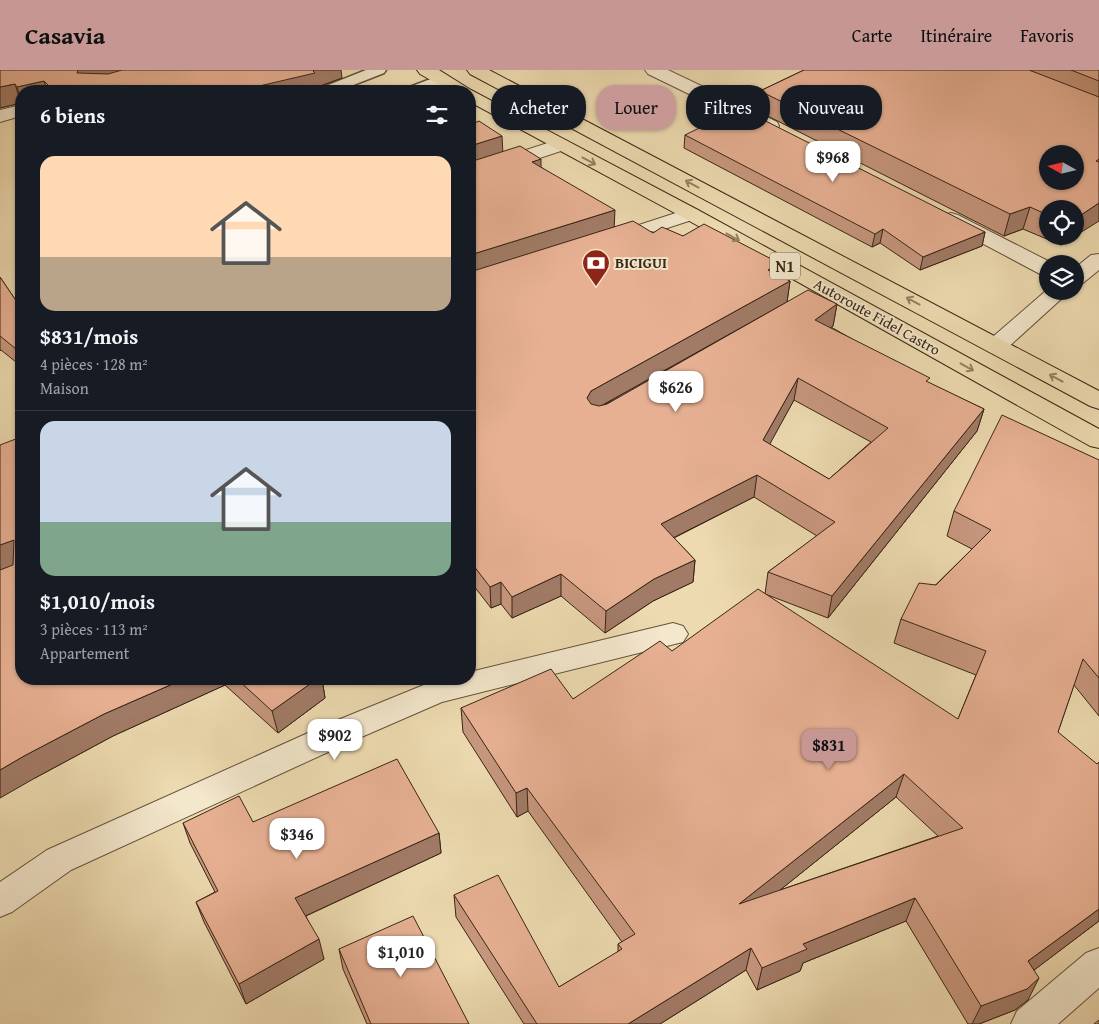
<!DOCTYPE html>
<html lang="fr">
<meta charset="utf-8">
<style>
:root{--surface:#171b24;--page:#242831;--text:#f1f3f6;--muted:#9ea1a6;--line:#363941;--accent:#c59692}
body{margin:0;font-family:"Gentium Book Plus",serif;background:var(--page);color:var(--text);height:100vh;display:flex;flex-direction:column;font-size:19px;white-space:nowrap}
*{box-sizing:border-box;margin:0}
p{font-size:16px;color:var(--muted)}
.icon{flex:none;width:28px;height:28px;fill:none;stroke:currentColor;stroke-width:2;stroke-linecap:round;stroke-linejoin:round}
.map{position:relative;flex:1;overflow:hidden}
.panel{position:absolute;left:15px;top:15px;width:461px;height:600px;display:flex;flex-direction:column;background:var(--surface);border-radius:20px;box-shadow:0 1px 4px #0004}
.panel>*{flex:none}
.guide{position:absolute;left:491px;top:15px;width:475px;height:45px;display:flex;gap:10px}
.needle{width:32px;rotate:278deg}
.tools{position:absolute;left:1039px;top:75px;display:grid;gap:10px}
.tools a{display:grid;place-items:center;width:45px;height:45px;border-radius:50%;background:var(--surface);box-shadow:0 1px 4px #0004;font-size:25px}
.price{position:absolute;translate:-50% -42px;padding:0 11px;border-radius:10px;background:#fff;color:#222;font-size:16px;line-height:32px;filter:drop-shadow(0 1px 2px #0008)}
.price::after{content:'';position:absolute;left:50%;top:30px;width:15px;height:11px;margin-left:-8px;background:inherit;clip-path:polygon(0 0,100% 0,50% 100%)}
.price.selected{background:var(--accent);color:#111}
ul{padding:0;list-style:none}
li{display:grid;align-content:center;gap:10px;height:265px;padding:0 25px}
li+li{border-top:1px solid var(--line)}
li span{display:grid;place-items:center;height:155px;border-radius:15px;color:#555}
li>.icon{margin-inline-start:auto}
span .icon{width:90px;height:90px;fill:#fffc;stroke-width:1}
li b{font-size:21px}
h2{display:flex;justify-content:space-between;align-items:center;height:60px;padding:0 25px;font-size:21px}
.pill{padding:0 18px;border-radius:20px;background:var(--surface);box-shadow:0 1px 4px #0004;font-size:18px;line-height:45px}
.pill.selected{background:var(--accent);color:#111}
header{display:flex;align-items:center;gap:30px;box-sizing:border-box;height:70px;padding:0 25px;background:var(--accent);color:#111}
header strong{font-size:24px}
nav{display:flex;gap:28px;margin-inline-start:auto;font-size:18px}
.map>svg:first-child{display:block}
</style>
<header>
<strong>Casavia</strong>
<nav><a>Carte</a><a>Itinéraire</a><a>Favoris</a></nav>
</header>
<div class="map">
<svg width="1099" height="954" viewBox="0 0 1099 954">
<rect width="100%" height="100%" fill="#eddab0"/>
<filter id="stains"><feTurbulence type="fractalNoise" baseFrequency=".004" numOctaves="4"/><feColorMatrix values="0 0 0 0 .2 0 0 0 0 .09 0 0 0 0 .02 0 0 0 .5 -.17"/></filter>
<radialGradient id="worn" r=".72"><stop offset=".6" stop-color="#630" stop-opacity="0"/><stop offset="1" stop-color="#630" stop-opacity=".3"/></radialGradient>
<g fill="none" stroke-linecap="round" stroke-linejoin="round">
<g stroke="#65523c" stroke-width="3">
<g id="lane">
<path d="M366,0H386L384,3L338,21H319L321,18Z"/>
<path d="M441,5L446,6L448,9L446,12L424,21H405L407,18Z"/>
</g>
</g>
<g stroke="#65523c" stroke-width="2">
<g id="street">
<path d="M645,0H668L777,52L779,56L777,60L770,62L763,60L648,4Z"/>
<path d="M21,35V46L0,52V40Z"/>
<path d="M560,69L567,71L570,75L567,79L470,111V98Z"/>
<path d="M691,138L698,140L701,144L698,148L612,176L605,174L601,170L605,166Z"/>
<path d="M951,143L958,145L1054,194H1048V205L1040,204L944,153L941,149L944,145Z"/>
<path d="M1099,184V200L1083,213L1075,215V198L1091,185Z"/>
<path d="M1048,219V221H1070L1004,281L996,283L988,281L984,276L988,271Z"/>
<path d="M673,553L683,556L688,564L683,572L442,632L350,672L71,800L12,842L0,847V812L47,780L328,654L436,610L470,609V602Z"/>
<path d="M1099,878V918L1058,954H1011L1017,941L1086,883Z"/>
</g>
</g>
<g stroke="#382515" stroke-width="2">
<g id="highway">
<path d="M417,0H439L471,20L698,140L1099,359V378L1090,376L684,148L470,32V21H450L420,4Z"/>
<path d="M467,0H489L1099,321V339L1090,336L470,4Z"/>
</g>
</g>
<use href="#lane" fill="#f3e7cc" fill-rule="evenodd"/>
<use href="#street" fill="#f3e7cc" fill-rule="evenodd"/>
<use href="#highway" fill="#eddab0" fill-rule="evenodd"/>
</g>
<g fill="#c7977e" stroke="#382515" fill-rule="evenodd">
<path d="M0,0L342,8L320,16L317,19V21H21V34V33L0,38Z"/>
<path d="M804,0H1099V151L1075,139H1048V166H1075L1061,175L1023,159L1004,166L758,41L760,21Z"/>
<path d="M470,55L503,82L541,97L614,157L683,166L777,204L790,211L787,232L603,335L837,234L833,256L831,257L929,313L984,339L977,361L828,548L765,524L768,502L817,466L754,427L674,468L695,490L693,512L653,531L605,563L561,526L512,548L501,534L491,538L470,511ZM794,330L871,372L829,409L769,374Z"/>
<path d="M685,65L985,162L982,176L920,200L880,173L872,177L684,78Z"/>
<path d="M0,207L21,238V296L1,280L0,281Z"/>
<path d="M1099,390V646L1074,615L1058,662L1099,851L1034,900L1028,930L1015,940L979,954H968L906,851L803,893L800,901L757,920L746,900L660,954H524L456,847L454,825L559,917L618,882V874L622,872L528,741L517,747L463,662L461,638L573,629L672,581L958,649L976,605L894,573L901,549L972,479L947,466L954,441ZM896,727L938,766L780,820Z"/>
<path d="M21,609H322L325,628L278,663L225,615L113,666L35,708Z"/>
<path d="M253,752L439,763L441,783L306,846L324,889L246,934L204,852L196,832L215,822L190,773L183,753Z"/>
<path d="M339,879L469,954H367L343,899Z"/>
</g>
<g fill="#a27b67" stroke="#382515">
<path d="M78,0H144L82,21L77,3Z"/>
<path d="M314,0H341L342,8L320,16L317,19V21H256L255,17Z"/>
<path d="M44,11L47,21H21V31L17,17Z"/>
<path d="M15,14L21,33L0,38V17Z"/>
<path d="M502,66L503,85L470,96V76Z"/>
<path d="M541,89V109L532,92Z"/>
<path d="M1099,133V151L1075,166V149Z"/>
<path d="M1030,137L1023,159L1004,166L1010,144Z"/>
<path d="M615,140L614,161L470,206V185Z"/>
<path d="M883,159L880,173L872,177L875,164Z"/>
<path d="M985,162L982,176L920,200L923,187Z"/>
<path d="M1064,166H1075L1061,175Z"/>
<path d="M779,193L776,214L768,200Z"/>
<path d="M790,211L787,232L590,342L587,328L591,321Z"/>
<path d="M837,234L833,256L812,271L815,250Z"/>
<path d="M798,308L794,330L760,392L763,370Z"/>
<path d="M984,339L977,361L828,548L832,526Z"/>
<path d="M757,405L754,427L659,475L661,454Z"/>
<path d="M14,470L21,493L0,501V475Z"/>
<path d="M695,490L693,512L653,531L605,563L606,541L654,509Z"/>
<path d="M561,504V526L512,548V527Z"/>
<path d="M501,512V534L491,538L490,517Z"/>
<path d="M184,609H224L225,615L113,666L35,708L0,728V700L24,686L104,644Z"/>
<path d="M317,609H322L325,628L278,663L272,641Z"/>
<path d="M904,704L896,727L734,857L739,834Z"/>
<path d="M527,718L528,741L517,747L516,723Z"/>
<path d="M439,763L441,783L301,848L295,828Z"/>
<path d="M915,828L906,851L803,893L800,901L757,920L762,898L803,874Z"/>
<path d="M1099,839V851L1017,913L1028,891Z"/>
<path d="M319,869L324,889L246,934L239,914Z"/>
<path d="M751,878L746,900L660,954H628Z"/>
<path d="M1039,908L1028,930L1015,940L979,954H972L981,936Z"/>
</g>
<g fill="#e7b093" stroke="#382515" fill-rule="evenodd">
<path d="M0,0H78L77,3L108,4L122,0H314L313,1L315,3L255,17L262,21H54L44,11L17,17L15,14L0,17Z"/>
<path d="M804,0H1029L1099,27V89L1096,91L1099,92V133L1075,149V139H1048V145L1030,137L1010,144L760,21ZM1048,84H1075V111H1048Z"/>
<path d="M1071,0H1099V11Z"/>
<path d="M740,38L985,162L923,187L883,159L875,164L685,65Z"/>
<path d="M479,51L502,66L470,76V55Z"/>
<path d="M520,76L541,89L532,92L615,140L470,185V92Z"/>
<path d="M633,151L653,163L662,157L683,166L704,154L779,193L768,200L790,211L591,321L587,328L591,334L599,336L607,334L808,220L837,234L815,250L930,308L926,311L984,339L832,526L768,502L835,452L757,405L661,454L695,490L654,509L606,541L561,504L512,527L501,512L490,517L470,491V202ZM798,308L888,358L829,409L763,370Z"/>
<path d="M0,207L21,238V283L0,266Z"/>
<path d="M1002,345L1099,390V608L1083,589L1058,662L1097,694L1099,692V839L1028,891L1039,908L1027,919L981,936L915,828L803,874L807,879L762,898L751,878L628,954H537L454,825L498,805L559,917L622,879L618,874L635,864L527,718L516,723L461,638L551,599L573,629L660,571L672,581L758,519L958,649L986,581L901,549L919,513L936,515L991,460L954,441ZM904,704L963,758L739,834Z"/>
<path d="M21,367V609H184L104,644L24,686L0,700V500L13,495L14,470L0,475V375Z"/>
<path d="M237,609H317L272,641Z"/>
<path d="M397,689L439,763L295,828L319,869L239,914L196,832L218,821L183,753L239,726L253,752Z"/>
<path d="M413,846L469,954H371L339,879Z"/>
<path d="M1099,950V954H1094Z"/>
</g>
<defs><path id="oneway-shaft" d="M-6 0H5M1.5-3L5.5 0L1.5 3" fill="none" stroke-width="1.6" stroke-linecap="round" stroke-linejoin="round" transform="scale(1.25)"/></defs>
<g stroke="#928062">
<use href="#oneway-shaft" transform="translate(589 91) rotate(28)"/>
<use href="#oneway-shaft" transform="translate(692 114) rotate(-152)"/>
<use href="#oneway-shaft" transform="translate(733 167) rotate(29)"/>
<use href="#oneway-shaft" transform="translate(913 231) rotate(-152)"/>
<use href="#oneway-shaft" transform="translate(967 297) rotate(29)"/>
<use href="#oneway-shaft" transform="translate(1056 308) rotate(-152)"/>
</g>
<defs>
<g id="bank-pin" transform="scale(1.4375)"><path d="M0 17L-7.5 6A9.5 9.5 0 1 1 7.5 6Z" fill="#8f2418" stroke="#f3e7cc"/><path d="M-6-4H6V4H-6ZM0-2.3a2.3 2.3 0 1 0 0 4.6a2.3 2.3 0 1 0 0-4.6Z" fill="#fff"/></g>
</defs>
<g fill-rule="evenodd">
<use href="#bank-pin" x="596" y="193"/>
</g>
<g text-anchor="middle" stroke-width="4" stroke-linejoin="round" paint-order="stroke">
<g font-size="15" font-weight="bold" fill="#382515" stroke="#f3e7cc" text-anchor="start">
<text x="615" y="198">BICIGUI</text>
</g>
<g font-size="15" fill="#382515" stroke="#f3e7cc">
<text transform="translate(877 247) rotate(29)" y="5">Autoroute Fidel Castro</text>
</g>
<rect fill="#f3e7cc" stroke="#705f4c" stroke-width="1" x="770" y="182.5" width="30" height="27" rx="4"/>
<g font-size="16" font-weight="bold" fill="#382515">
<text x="785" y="202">N1</text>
</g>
</g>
<rect width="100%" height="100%" filter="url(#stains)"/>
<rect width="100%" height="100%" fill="url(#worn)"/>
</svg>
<div class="tools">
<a><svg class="needle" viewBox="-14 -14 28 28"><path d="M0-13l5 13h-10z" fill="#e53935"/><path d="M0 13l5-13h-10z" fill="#9ea1a6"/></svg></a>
<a><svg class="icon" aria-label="locate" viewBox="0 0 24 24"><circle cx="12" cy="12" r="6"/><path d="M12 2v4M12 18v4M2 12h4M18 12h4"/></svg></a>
<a><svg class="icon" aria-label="layers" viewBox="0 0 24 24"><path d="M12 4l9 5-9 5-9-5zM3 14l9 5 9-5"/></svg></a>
</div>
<b class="price" style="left:833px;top:113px">$968</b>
<b class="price" style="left:676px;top:343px">$626</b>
<b class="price" style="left:335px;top:691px">$902</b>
<b class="price selected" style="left:829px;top:701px">$831</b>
<b class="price" style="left:297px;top:790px">$346</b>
<b class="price" style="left:401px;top:908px">$1,010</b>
<div class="guide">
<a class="pill">Acheter</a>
<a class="pill selected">Louer</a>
<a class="pill">Filtres</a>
<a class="pill">Nouveau</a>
</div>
<section class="panel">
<h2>6 biens<svg class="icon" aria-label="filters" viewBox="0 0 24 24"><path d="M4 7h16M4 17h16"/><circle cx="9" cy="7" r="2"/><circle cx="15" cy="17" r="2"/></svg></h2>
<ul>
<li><span style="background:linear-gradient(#ffd9b3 65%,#b9a48a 0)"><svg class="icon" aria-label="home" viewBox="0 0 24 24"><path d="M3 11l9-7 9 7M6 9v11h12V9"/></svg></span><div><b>$831/mois</b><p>4 pièces · 128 m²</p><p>Maison</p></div></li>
<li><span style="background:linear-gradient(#c9d6e8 65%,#7fa58c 0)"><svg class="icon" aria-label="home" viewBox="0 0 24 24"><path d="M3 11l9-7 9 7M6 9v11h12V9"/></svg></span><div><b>$1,010/mois</b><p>3 pièces · 113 m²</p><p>Appartement</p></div></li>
</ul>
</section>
</div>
